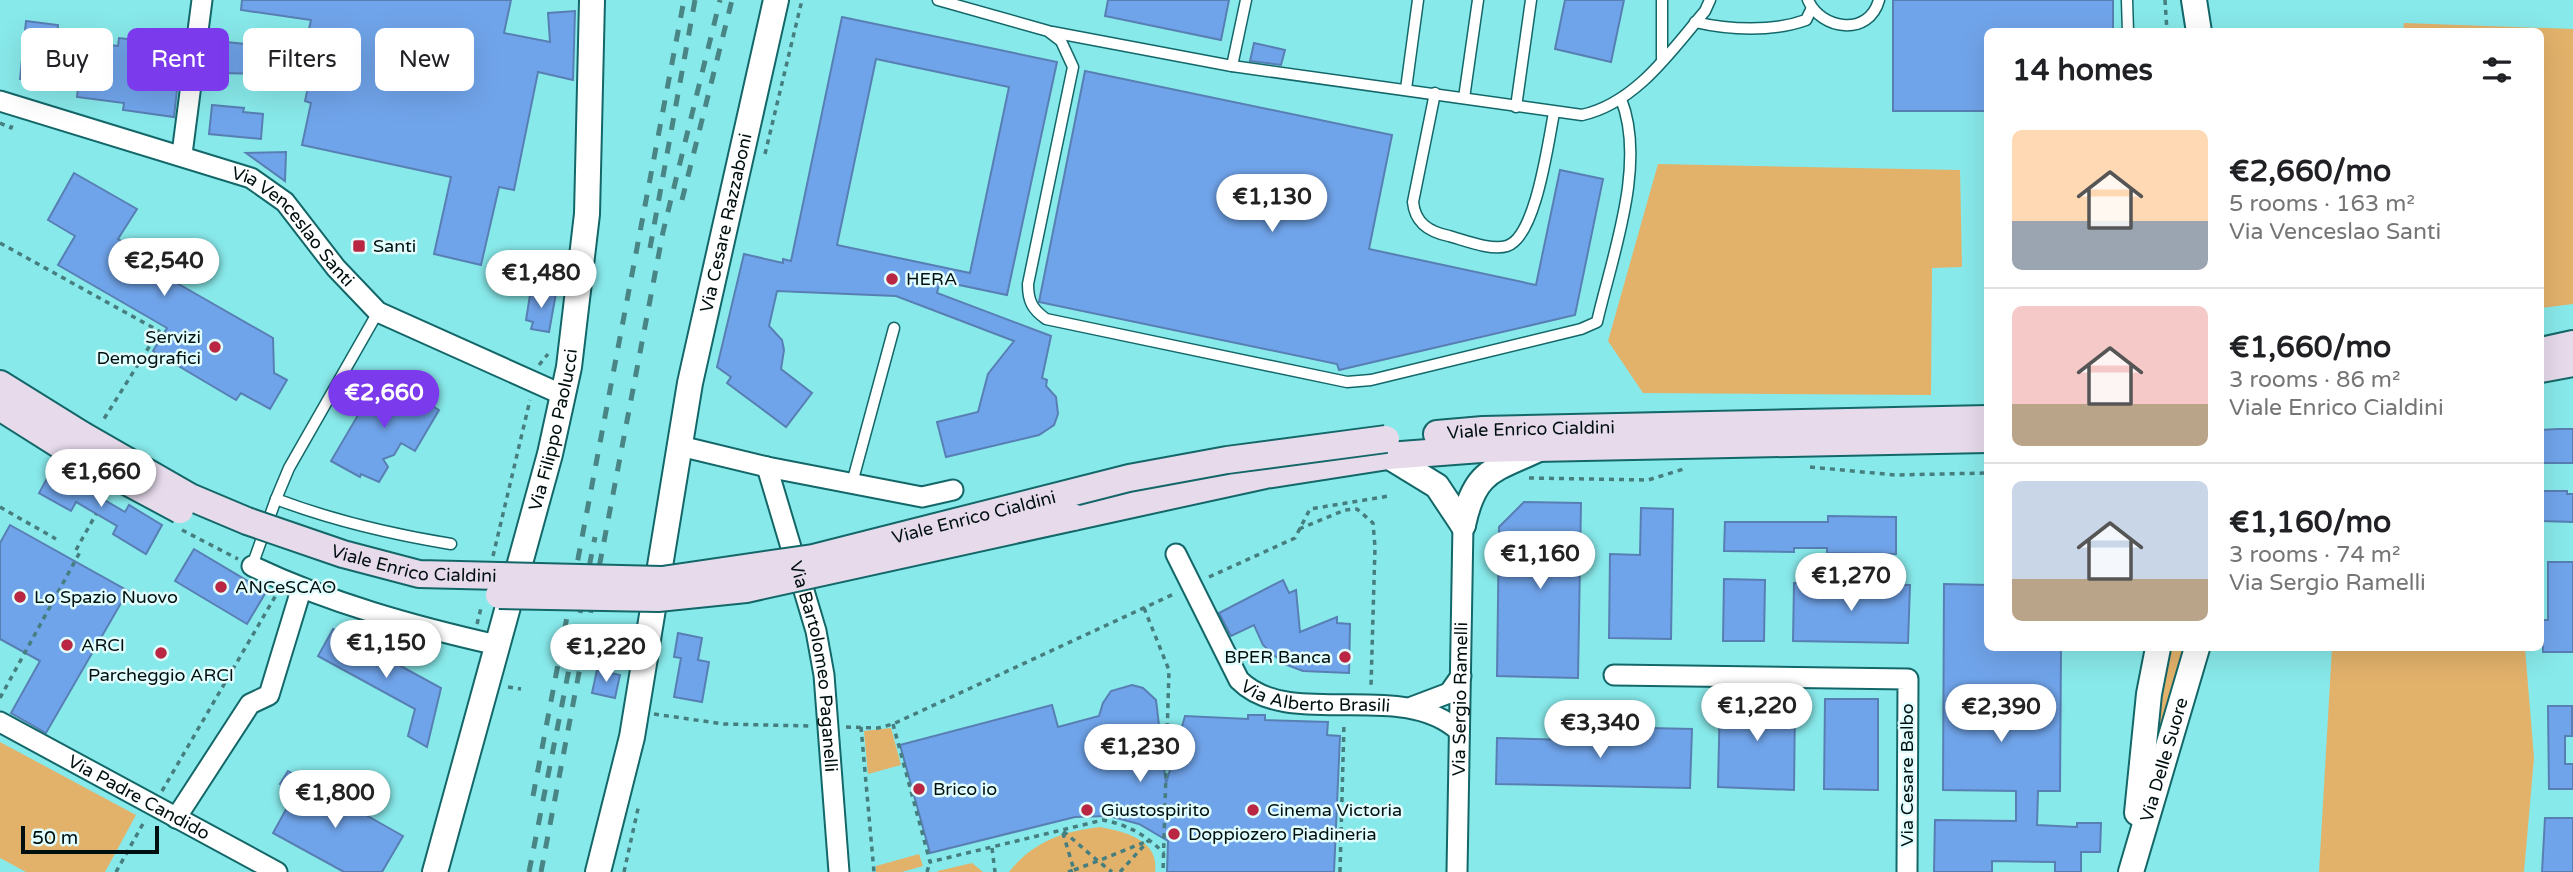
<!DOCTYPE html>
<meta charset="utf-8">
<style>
:root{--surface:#fff;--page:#f2f2f2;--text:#202124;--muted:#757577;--line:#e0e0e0;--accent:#7c3aed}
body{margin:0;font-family:"Varela Round",sans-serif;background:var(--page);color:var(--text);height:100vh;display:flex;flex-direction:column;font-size:26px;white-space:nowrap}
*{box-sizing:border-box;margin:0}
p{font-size:23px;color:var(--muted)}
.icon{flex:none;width:38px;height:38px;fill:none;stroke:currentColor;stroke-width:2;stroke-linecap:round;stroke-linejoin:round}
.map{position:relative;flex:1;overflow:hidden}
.drawer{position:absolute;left:1984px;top:28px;width:560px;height:623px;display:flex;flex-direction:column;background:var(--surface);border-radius:10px;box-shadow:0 7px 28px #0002}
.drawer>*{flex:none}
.banner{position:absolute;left:21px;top:28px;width:665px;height:63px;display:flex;gap:14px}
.scale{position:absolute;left:21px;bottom:18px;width:138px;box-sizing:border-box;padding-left:7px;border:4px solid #000f0f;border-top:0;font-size:19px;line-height:24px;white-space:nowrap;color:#000f0f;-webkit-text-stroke:5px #e2fdfd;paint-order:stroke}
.price{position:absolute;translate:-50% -60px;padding:0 16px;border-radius:24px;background:#fff;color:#222;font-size:23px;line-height:46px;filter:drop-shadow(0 2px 4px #0008)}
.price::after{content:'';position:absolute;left:50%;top:42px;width:21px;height:16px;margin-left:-10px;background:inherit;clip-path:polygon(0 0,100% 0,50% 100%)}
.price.current{background:var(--accent);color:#fff}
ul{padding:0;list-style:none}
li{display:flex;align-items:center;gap:21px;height:175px;padding:0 28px}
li+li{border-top:2px solid var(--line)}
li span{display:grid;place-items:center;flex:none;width:196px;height:140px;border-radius:10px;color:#555}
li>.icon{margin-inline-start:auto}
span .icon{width:84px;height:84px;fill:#fffc;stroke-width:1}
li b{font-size:30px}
h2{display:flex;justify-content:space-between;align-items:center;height:84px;padding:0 28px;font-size:30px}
.chip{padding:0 24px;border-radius:10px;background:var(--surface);box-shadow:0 7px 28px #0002;font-size:24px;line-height:63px}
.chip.current{background:var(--accent);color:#fff}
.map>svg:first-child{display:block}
</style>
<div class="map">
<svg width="2573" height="872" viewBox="0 0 2573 872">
<rect width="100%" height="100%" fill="#88e9ea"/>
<g fill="#e2b26b">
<path d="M2404,23L2573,29V304L2541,308V32L2403,31Z"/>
<path d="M1658,164L1960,170L1962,267L1932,268L1931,395L1643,393L1608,341Z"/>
<path d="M2171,648H2186L2158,756L2151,755Z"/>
<path d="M2332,648H2525L2534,758L2524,872H2319Z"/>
<path d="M891,728L901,765L868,774L864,731Z"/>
<path d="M0,742L136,815L105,872H26L0,858Z"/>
<path d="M1100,827C1126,832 1159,840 1155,872H1009C1032,842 1064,831 1100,827Z"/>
<path d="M919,854L923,866L902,872H876V866Z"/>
<path d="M972,863L983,872H937L938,871Z"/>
</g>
<g fill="#70a4ea" stroke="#587fb4" stroke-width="2" fill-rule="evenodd">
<path d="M242,0H511L504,33L550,42L548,13L575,11L573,80L538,72L514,190L499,187L481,265L434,254L451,177L302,145L311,103L305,101L315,54L304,52L311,20L241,10Z"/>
<path d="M1108,0H1229L1221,40L1105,16Z"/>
<path d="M1565,0H1624L1611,62L1555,49Z"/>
<path d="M1893,0H2113V32H1988V111H1893Z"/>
<path d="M842,17L1057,62L1007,295L940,281L937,293L1051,336L1042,378L1047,380L1046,386L1056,397L1058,414L1054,425L1039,435L946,457L937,422L978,412L988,374L1014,341L896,296L777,291L769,326L782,340L784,350L781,369L812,393L786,427L727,383L731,377L717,367L744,254L783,263V259L791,261ZM876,59L1009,87L970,273L837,245Z"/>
<path d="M26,21L58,25L56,54L93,58L95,43L118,46L119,38L182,45L174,117L123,110L124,103L77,97L78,88L20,79Z"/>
<path d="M226,42L274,47L271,74L217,73L219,52H225Z"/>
<path d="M1254,43L1285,50L1281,65L1250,61Z"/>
<path d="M1085,71L1392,135L1369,249L1536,285L1560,170L1603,179L1575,315L1339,370L1337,364L1039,302Z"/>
<path d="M212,105L244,108L243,112L263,114L261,139L209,134Z"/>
<path d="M286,152L285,181L246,153Z"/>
<path d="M74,173L137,209L118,239L172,271L168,278L273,338L274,373L287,380L270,409L241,393L236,400L153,351L167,328L58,265L75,236L48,220Z"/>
<path d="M531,289L556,293L549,332L531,329L533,322L526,320Z"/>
<path d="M381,376L439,410L415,451L401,443L394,455L383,459L388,467L379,482L361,474L360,477L331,461Z"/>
<path d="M2558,429H2573V463H2541V430Z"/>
<path d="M55,464L87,482L84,488L125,512L129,505L162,525L146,554L113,534L117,526L76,502L71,511L39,493Z"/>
<path d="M2541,491H2567V494H2573V522L2541,521Z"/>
<path d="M1524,502L1581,503L1578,678L1497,676L1499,527Z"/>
<path d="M1641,508L1673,509L1671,639L1609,638L1610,554L1640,555Z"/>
<path d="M1828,516L1896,517V554L1827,553V548H1794V552L1724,551L1725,522H1828Z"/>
<path d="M10,525L128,591L46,733L11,713L40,661L0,639V543Z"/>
<path d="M194,549L266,592L247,624L175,581Z"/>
<path d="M2548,562H2573V652H2543V620H2548Z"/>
<path d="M1724,579L1765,580L1764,641H1723Z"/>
<path d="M1283,580L1289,593L1296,590L1300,632L1337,617V623L1350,624L1349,673L1303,671L1284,664L1263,645L1254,625L1231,636L1219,613Z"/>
<path d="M1794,583L1910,585L1908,643L1793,641Z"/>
<path d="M1944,584L1988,585V648H2061L2060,791H2038L2037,825L2077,827V823H2101L2100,852H2081V872H2055V862L1992,861V872H1934L1935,820L2016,821V791L1943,790Z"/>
<path d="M333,629L441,688L427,747L408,736L415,709L318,656Z"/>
<path d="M678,633L702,638L698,660L709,662L702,702L674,697L681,658L674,657Z"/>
<path d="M597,670L620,675L615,698L592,693Z"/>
<path d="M1132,685L1143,688L1156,700L1166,784L1185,716L1248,719V715H1265V720L1328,722L1327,735L1340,736L1334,872H1167L1168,841L1139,824L1109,816L1075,817L930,853L900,745L1052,705L1058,727L1099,716L1103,703L1111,691Z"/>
<path d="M1720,697L1795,699L1794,790L1718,787Z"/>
<path d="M1825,699H1878V790L1824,789Z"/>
<path d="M2548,706H2572V736H2565V764H2573V789H2549Z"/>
<path d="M1607,727L1692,729L1690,788L1496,784L1497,738L1607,741Z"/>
<path d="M288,771L403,836L382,872H344L273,833L295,793L280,784Z"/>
<path d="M2545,818H2573V872H2542Z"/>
</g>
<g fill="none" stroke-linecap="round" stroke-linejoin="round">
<g stroke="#146768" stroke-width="13">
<g id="service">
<path d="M938,0L1048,31L1061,41L1073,67L1028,284C1028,301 1032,309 1046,319L1347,382L1371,380L1581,329L1597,322C1612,256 1647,164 1621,99"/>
<path d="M1662,0V61"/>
<path d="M1808,0C1821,30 1869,37 1879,0"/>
<path d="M2127,0L2128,32"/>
<path d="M1695,22C1729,30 1773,32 1806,20L1812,8"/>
<path d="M1052,32L1232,66L1582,115C1636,103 1671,51 1705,11L1710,0"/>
<path d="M1232,66L1246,0"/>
<path d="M1406,89L1418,0"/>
<path d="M1435,93L1413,202C1415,223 1429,232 1449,236C1464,240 1491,251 1507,246C1536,237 1548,142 1554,113"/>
<path d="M1464,98L1478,0"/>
<path d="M1516,107L1531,0"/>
<path d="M378,312L289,468L276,499C334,521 390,534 451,544"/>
<path d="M852,483L894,328"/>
<path d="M252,566L276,499"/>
</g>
</g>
<g stroke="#146768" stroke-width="23">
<g id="minor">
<path id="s1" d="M0,101L251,178L285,202L336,268L378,312L563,395"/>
<path d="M182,154L202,0"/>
<path d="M680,446L767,467L922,497L953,490"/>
<path id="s2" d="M767,467L816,631L824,675L839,872"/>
<path id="s3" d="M1176,554L1239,680C1290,731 1400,678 1459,731"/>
<path d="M252,566C330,603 413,626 497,645"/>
<path d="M1614,675L1908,679L1907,872"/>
<path d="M1412,707L1449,693L1461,676"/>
<path id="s4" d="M0,722L277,872"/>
<path d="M176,818L250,704L269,695L301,590"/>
<path id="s5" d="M1457,872L1463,525"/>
</g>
</g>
<g stroke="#146768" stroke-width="28">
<g id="tertiary">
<path d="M2194,0L2199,32"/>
<path d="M1388,456L1437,486L1463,525"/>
<path d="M1463,525C1475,469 1493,471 1541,448"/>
<path d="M2137,813L2149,694L2158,648"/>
<path id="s6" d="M435,872L550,454L569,367L587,214L592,0"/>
<path id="s7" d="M598,872L632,737L690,383L776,0"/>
<path id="s8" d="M2131,872L2197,648"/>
</g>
</g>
<g stroke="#146768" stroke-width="30">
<g id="secondary">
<path d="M2541,351L2573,344"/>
<path d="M2541,369L2573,363"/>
<path d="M0,384L82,435"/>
<path d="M0,407L68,450"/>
<path id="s9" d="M1437,434L1483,430L1988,419"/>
<path d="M1073,517L1265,475L1388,456L1481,449L1988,439"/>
</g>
</g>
<g stroke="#467e7f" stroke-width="3.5" stroke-dasharray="5 5" stroke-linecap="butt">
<path d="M2165,0L2167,32"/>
<path d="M0,123L11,128L12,125"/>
<path d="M765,154L802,0"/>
<path d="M0,243L159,331L102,422"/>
<path d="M539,365L548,354"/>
<path d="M1810,467L1895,475L1988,473"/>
<path d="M1529,478L1648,480L1687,468"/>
<path d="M0,507L56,539"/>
<path d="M1299,529L1345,510L1357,509L1373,523L1375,547L1371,686"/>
<path d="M182,530L238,559"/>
<path d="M76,550L96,514"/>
<path d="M493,556L530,400"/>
<path d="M1209,577L1295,538L1310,509L1389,496"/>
<path d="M1144,608L1169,670L1163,872"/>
<path d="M477,624L481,608"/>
<path d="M508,687L521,689"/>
<path d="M0,698L80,552"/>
<path d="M654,714L724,724L810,726"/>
<path d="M893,724L930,862L1103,820C1129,825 1145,835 1164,853"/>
<path d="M846,727L878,728L893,724L1176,593"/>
<path d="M861,727L874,872"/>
<path d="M162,791L276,595"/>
<path d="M992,848L995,872"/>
<path d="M1074,870L1098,861L1112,872"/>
<path d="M116,872L144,822"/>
<path d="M624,872L639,804"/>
<path d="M927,872L930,862"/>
<path d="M1068,872L1074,870L1062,830L1098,861L1150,840"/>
<path d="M1120,872L1148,841"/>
<path d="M1340,872L1344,723"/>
</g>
<use href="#service" stroke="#fff" stroke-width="10"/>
<use href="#minor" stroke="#fff" stroke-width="19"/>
<use href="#tertiary" stroke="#fff" stroke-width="24"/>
<use href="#secondary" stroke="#e6daeb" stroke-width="26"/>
<g stroke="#4a8585" stroke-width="5" stroke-dasharray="12 12" stroke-linecap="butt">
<path d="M682,200L732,0"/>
<path d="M650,248L695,0"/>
<path d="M533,796L684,0"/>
<path d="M529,872L595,537"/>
<path d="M541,872L663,232L720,0"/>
</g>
<g stroke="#146768" stroke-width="30" stroke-linecap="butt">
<g id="secondary-bridge">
<path id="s10" d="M82,435L190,497L247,521L343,554L419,574L662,580L813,558L1129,478L1227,460L1386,439"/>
<path d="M68,450L180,510"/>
<path d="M499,595L658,598L746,589L1073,517"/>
</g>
</g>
<use href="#secondary-bridge" stroke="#e6daeb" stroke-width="26"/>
</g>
<g fill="#b92743" stroke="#e2fdfd" stroke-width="2.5">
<rect x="352" y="239" width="14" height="14" rx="3.5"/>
<circle cx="892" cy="279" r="7"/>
<circle cx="215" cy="347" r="7"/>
<circle cx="221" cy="587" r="7"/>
<circle cx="20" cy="597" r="7"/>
<circle cx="67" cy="645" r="7"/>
<circle cx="161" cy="653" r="7"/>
<circle cx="1345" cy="657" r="7"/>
<circle cx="919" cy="789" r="7"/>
<circle cx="1087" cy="810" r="7"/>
<circle cx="1253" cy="810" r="7"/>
<circle cx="1174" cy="834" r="7"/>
</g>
<g text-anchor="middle" stroke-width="5" stroke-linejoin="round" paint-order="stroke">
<g font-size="18" fill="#000f0f" stroke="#e2fdfd">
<text dy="6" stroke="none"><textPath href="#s7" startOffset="662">Via Cesare Razzaboni</textPath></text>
<text dy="6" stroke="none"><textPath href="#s1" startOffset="326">Via Venceslao Santi</textPath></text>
<text dy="6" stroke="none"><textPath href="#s6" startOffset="458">Via Filippo Paolucci</textPath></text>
<text dy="6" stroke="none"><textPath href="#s9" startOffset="94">Viale Enrico Cialdini</textPath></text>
<text dy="6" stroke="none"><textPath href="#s10" startOffset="928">Viale Enrico Cialdini</textPath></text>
<text dy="6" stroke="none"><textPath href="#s10" startOffset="360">Viale Enrico Cialdini</textPath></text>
<text dy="6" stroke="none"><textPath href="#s2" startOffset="206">Via Bartolomeo Paganelli</textPath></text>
<text dy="6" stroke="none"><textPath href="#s3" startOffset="222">Via Alberto Brasili</textPath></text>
<text dy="6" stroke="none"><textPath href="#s5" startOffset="173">Via Sergio Ramelli</textPath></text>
<text dy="6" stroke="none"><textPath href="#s8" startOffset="117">Via Delle Suore</textPath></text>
<text transform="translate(1907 775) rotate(-90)" y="6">Via Cesare Balbo</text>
<text dy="6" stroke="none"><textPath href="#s4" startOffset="158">Via Padre Candido</textPath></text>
</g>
<g font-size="18" fill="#000f0f" stroke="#e2fdfd" text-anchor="start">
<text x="373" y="252">Santi</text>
<text x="906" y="285">HERA</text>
<text x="201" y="343" text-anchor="end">Servizi<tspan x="201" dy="21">Demografici</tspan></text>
<text x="235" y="593">ANCeSCAO</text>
<text x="34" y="603">Lo Spazio Nuovo</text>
<text x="81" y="651">ARCI</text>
<text x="1331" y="663" text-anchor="end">BPER Banca</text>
<text x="161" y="681" text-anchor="middle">Parcheggio ARCI</text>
<text x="933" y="795">Brico io</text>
<text x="1101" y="816">Giustospirito</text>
<text x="1267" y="816">Cinema Victoria</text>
<text x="1188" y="840">Doppiozero Piadineria</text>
</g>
</g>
</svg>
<div class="scale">50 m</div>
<b class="price" style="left:1272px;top:234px">€1,130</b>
<b class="price" style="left:164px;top:298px">€2,540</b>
<b class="price" style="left:541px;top:310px">€1,480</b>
<b class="price current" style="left:384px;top:430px">€2,660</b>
<b class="price" style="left:101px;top:509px">€1,660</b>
<b class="price" style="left:1540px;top:591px">€1,160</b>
<b class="price" style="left:1851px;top:613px">€1,270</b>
<b class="price" style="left:386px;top:680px">€1,150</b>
<b class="price" style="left:606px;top:684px">€1,220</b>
<b class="price" style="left:1757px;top:743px">€1,220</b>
<b class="price" style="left:2001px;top:744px">€2,390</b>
<b class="price" style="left:1600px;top:760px">€3,340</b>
<b class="price" style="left:1140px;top:784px">€1,230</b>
<b class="price" style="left:335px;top:830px">€1,800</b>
<div class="banner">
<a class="chip">Buy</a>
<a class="chip current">Rent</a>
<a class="chip">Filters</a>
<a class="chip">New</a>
</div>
<section class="drawer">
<h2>14 homes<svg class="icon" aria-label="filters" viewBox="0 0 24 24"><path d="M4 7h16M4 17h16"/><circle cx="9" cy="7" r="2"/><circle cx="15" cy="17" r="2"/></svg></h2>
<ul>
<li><span style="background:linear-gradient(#ffd9b3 65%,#9aa5b1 0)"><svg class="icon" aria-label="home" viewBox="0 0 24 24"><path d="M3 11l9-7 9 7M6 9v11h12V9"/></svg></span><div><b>€2,660/mo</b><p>5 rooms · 163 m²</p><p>Via Venceslao Santi</p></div></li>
<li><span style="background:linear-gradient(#f6c9c9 70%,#b9a48a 0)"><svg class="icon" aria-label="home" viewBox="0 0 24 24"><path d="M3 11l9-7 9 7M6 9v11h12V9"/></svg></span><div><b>€1,660/mo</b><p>3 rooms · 86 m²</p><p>Viale Enrico Cialdini</p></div></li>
<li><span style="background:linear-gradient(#c9d6e8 70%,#b9a48a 0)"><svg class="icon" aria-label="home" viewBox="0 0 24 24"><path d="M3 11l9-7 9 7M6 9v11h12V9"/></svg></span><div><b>€1,160/mo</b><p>3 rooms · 74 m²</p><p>Via Sergio Ramelli</p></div></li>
</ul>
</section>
</div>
